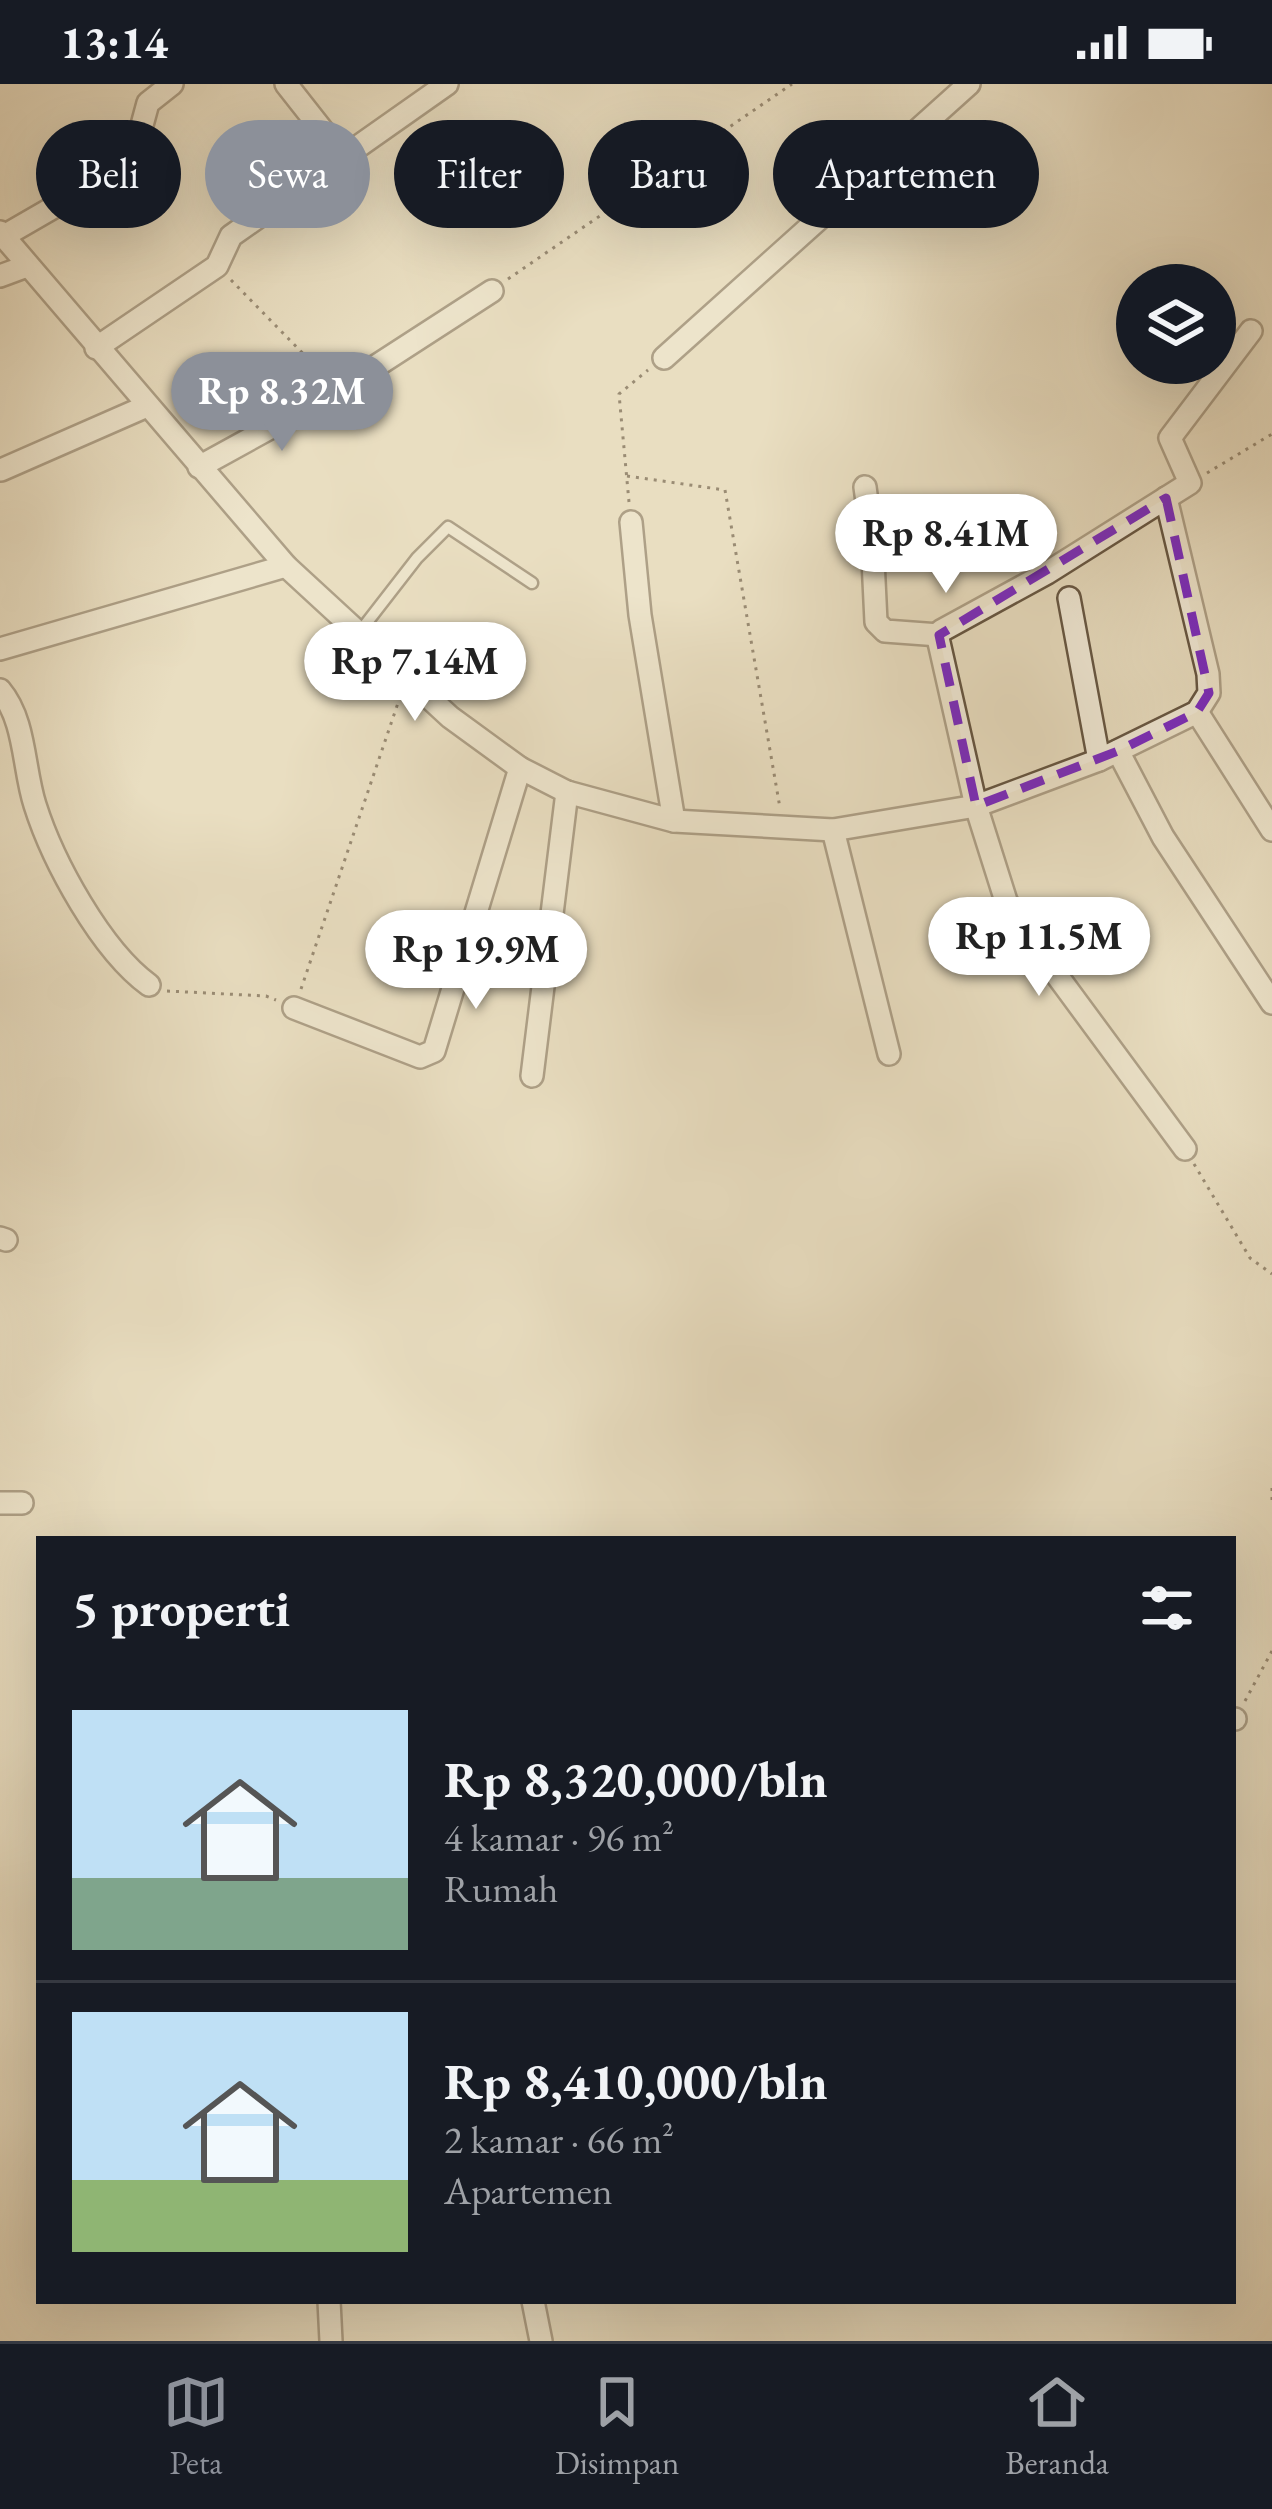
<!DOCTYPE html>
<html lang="id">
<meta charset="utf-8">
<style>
:root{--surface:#171b24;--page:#242831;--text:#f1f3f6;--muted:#9ea1a6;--line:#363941;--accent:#8c9099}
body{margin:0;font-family:"EB Garamond",serif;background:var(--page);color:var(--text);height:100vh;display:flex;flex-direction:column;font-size:45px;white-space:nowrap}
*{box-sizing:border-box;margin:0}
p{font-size:39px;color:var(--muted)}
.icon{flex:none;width:66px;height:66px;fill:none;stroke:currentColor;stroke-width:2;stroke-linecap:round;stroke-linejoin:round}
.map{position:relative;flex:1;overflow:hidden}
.sheet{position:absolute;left:36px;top:1452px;width:1200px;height:768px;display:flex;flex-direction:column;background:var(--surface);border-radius:0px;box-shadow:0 12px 48px #0002}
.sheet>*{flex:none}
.guide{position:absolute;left:36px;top:36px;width:1200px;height:108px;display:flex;gap:24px}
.fabs{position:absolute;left:1116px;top:180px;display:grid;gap:24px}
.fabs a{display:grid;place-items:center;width:120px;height:120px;border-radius:50%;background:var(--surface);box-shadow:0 12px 48px #0002;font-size:60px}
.price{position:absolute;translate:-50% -102px;padding:0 27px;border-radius:42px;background:#fff;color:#222;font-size:39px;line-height:78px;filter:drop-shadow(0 3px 6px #0008)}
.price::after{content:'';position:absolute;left:50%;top:72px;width:36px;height:27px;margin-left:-18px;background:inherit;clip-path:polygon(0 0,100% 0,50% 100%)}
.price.current{background:var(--accent);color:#fff}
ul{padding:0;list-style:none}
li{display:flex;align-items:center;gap:36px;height:300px;padding:0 36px}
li+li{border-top:3px solid var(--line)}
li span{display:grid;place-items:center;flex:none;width:336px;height:240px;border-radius:0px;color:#555}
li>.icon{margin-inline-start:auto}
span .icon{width:144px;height:144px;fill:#fffc;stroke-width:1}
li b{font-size:51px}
h2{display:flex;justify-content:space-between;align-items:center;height:144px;padding:0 36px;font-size:51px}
.chip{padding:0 42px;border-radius:54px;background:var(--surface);box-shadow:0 12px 48px #0002;font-size:42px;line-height:108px}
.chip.current{background:var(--accent);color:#fff}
.status{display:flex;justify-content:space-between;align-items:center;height:84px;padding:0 60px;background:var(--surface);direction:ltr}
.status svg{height:33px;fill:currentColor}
.tabs{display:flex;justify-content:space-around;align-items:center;height:168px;border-top:3px solid var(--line);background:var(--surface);font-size:33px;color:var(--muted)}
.tabs a{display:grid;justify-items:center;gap:6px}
.tabs .current{color:var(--accent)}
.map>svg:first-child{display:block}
</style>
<div class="status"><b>13:14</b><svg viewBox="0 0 49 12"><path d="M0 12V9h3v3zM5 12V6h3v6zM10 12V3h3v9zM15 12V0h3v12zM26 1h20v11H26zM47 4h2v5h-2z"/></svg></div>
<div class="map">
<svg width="1272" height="2257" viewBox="0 0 1272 2257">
<rect width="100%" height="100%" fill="#e9dec1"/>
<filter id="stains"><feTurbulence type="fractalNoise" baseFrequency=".00167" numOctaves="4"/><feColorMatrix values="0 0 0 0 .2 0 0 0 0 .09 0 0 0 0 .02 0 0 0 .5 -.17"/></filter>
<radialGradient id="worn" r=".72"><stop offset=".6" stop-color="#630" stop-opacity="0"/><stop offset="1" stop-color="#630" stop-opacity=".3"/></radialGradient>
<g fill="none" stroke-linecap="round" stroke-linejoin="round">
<g stroke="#665642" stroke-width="15">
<path id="service" d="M358,550L417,474L448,443L532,499"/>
</g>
<g stroke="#665642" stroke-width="26">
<g id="minor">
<path d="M286,0L345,75"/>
<path d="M0,148L286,482L450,633L520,684L567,708L674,737L833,746L976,722L1099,676L1197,628L1209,609L1208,590L1166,414"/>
<path d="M4,152L132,78L148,19L172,0"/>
<path d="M0,192L27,182"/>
<path d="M96,264L217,182L231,152L447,0"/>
<path d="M664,274L969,0"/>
<path d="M199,383L339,306L492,207"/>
<path d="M1,386L147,322"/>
<path d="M865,403L872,455L876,538L885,547L939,551"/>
<path d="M631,438L640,531L674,737"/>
<path d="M1069,514L1099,676"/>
<path d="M0,565L286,482"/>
<path d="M0,606C26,637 23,684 35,721C53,778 101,866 149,901"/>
<path d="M1197,628L1272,746"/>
<path d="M1118,667L1163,753L1272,919"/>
<path d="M833,746L889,970"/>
<path d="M294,924L420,973L434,967L520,684"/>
<path d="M532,992L567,708"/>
<path d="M1185,1065L1025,848L1006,817L976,722L938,554L941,547L1047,489L1190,399L1170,354L1251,247"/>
<path d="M0,1154L6,1156"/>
<path d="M0,1419H22"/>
<path d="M1233,1635H1235"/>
<path d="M329,2217L331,2257"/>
<path d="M533,2217L541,2257"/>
</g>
</g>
<g stroke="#3a2818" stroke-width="3" stroke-dasharray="3 6" stroke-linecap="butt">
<path d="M508,195L792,0"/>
<path d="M231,196L325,292"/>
<path d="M1207,389L1272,350"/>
<path d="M627,392L725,406L780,724"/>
<path d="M629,418L619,310L648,286"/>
<path d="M301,905L400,613"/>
<path d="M167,907L266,912L276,916"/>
<path d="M1194,1080L1250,1174L1272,1190"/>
<path d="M1272,1404V1418"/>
<path d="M1245,1617L1272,1567"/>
</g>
<use href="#service" stroke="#f1ead7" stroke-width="10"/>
<use href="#minor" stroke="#f1ead7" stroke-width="21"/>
</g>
<path d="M0 0H1272V2257H0ZM1166,414L1209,609L1197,628L1118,667L976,722L939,551Z" fill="#e9dec1" fill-opacity=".55" fill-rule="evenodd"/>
<path fill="none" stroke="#7b2cbf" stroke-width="9" stroke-dasharray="24 15" stroke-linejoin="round" d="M1166,414L1209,609L1197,628L1118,667L976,722L939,551Z"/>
<rect width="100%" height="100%" filter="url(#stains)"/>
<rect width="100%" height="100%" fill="url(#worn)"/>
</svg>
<div class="fabs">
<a><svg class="icon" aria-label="layers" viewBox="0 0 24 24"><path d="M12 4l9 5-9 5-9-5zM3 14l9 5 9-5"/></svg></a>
</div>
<b class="price current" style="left:282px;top:370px">Rp 8.32M</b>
<b class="price" style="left:946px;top:512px">Rp 8.41M</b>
<b class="price" style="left:415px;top:640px">Rp 7.14M</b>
<b class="price" style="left:1039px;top:915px">Rp 11.5M</b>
<b class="price" style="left:476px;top:928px">Rp 19.9M</b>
<div class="guide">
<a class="chip">Beli</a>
<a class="chip current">Sewa</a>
<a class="chip">Filter</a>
<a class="chip">Baru</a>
<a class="chip">Apartemen</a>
</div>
<section class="sheet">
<h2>5 properti<svg class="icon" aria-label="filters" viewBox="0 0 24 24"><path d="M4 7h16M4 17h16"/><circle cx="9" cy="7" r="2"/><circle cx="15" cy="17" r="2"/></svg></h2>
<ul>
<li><span style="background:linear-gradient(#bfe0f5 70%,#7fa58c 0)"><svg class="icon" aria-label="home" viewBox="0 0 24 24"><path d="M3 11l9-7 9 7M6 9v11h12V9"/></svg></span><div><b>Rp 8,320,000/bln</b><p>4 kamar · 96 m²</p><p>Rumah</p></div></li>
<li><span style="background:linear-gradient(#bfe0f5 70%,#8fb573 0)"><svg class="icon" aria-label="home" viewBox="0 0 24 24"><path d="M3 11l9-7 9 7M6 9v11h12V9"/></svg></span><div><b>Rp 8,410,000/bln</b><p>2 kamar · 66 m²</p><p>Apartemen</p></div></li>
</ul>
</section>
</div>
<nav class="tabs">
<a class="current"><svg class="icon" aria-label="map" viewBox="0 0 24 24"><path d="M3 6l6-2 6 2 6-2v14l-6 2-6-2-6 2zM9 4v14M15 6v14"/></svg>Peta</a>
<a><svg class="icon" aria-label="saved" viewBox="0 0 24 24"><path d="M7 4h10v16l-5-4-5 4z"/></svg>Disimpan</a>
<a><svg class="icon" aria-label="home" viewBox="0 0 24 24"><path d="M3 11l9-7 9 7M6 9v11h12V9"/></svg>Beranda</a>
</nav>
